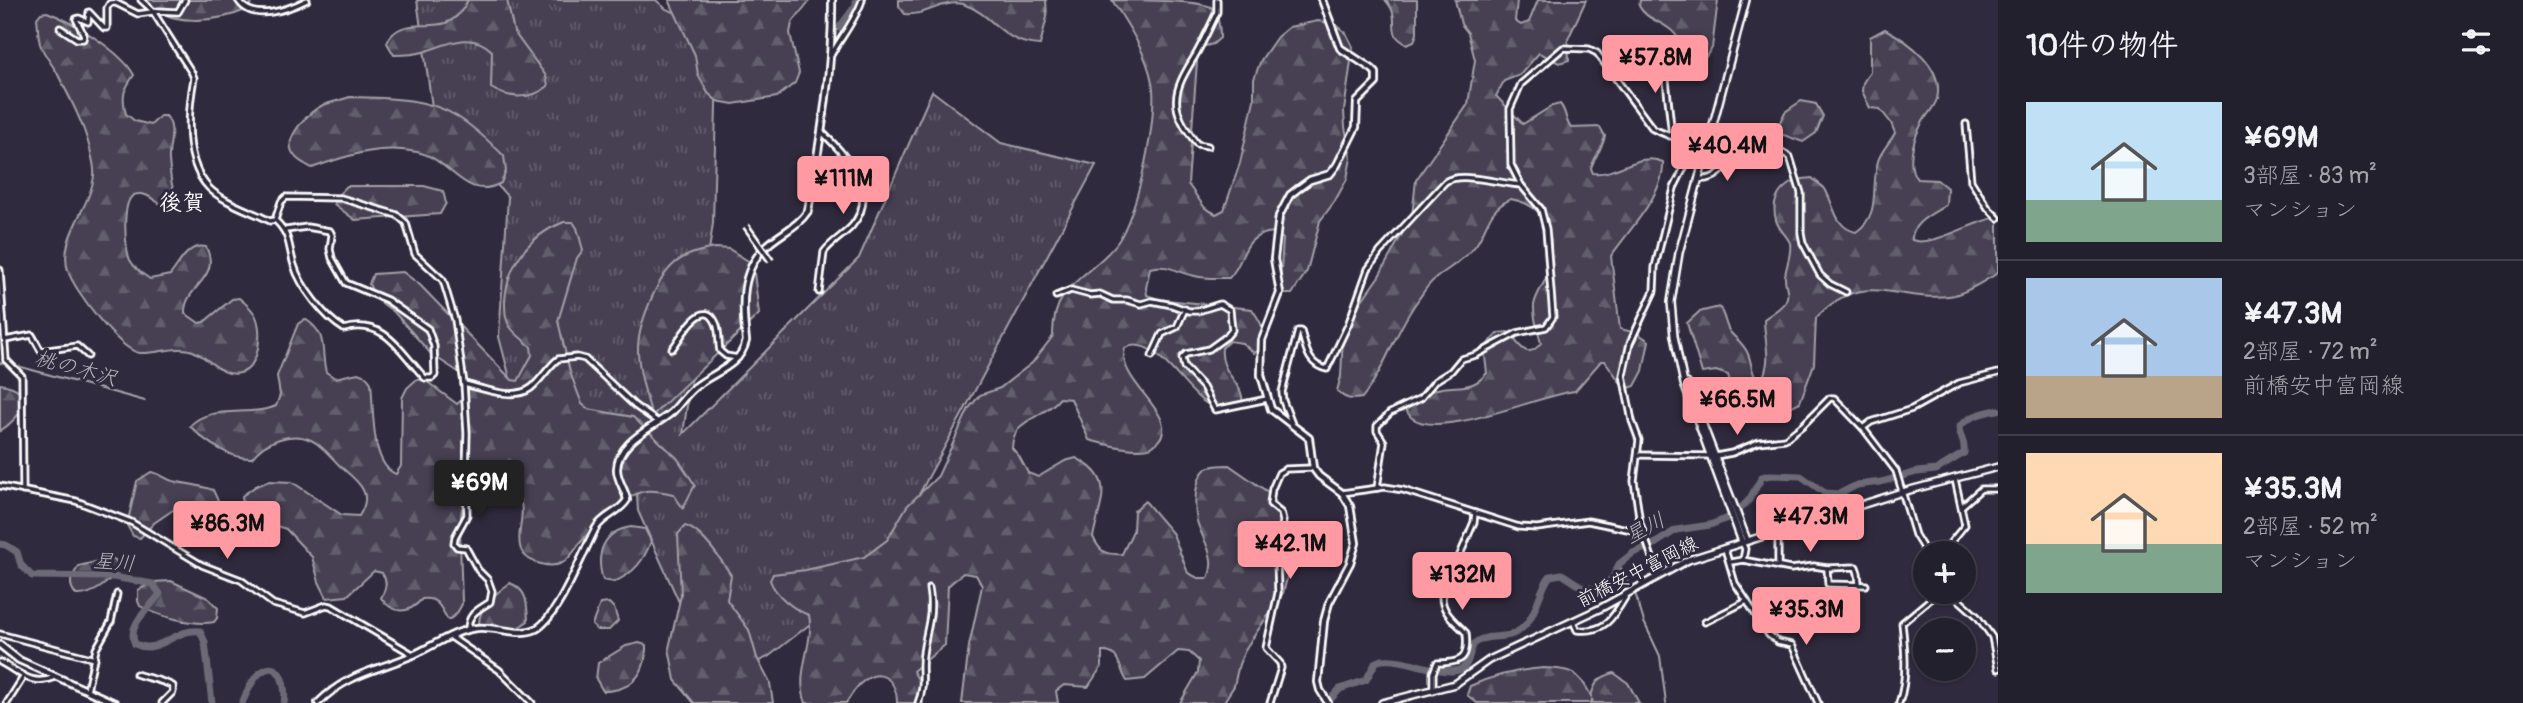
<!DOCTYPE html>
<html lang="ja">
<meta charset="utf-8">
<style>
:root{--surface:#23202e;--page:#2f2d3a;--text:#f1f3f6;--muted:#a3a3aa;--line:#403e4a;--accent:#ff9aa2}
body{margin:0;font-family:Pangolin,"Klee One",sans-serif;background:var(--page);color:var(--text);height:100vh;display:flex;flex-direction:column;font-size:26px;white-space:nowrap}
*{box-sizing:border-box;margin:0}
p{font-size:23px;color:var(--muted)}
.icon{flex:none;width:38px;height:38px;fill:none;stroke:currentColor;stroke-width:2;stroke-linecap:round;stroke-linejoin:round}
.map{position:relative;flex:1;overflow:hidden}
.sheet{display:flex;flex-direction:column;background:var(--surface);width:525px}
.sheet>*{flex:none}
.tools{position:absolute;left:1913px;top:541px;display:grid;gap:14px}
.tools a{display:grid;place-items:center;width:63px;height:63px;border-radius:50%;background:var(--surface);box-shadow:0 2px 5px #0004,0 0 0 2px var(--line);font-size:35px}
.price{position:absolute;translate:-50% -60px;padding:0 16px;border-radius:7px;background:var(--accent);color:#111;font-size:23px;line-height:46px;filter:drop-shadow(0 2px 4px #0008)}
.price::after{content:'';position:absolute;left:50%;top:42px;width:21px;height:16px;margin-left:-10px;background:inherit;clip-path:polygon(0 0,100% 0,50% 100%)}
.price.current{background:#222;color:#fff}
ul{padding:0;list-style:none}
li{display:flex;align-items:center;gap:21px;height:175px;padding:0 28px}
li+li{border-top:2px solid var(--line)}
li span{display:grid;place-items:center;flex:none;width:196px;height:140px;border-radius:0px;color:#555}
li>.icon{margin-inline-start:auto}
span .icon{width:84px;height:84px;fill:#fffc;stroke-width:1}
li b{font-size:30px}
h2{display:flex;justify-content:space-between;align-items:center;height:84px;padding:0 28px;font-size:30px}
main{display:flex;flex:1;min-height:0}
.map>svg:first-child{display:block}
</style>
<main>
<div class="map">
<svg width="1998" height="703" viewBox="0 0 1998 703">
<defs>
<pattern id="grass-tufts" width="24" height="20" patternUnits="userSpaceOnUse" patternTransform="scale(1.75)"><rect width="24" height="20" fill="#464152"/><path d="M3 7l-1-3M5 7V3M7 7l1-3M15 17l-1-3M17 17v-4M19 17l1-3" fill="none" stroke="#625e6c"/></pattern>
<pattern id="forest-firs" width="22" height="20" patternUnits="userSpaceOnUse" patternTransform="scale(1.75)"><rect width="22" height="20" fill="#464152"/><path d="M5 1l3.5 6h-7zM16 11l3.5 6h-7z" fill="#625e6c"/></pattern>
</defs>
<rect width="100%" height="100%" fill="#2f2a3d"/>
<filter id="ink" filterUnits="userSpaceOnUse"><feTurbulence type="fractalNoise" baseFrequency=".0143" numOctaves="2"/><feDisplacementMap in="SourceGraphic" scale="14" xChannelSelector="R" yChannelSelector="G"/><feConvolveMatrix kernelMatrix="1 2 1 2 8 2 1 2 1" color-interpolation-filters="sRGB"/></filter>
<g filter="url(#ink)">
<path fill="url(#grass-tufts)" stroke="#a2a0a8" stroke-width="2" d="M417,0H656L666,9L718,29L713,223L683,434L859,258L932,91L1001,143L1096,165L878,571L768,657L715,682L638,511L634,450L511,382L499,337L508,197L433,114Z"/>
<g fill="url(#forest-firs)" stroke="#a2a0a8" stroke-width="2">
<path d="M142,0H253L248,9C216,23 168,27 142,0Z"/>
<path d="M468,0H507L514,32L546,76L548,86C532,100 508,99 491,88L492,51C471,30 446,45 423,52C414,55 404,55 394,55L387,43C397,18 426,29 446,23C457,19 463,10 468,0Z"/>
<path d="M669,0H810L792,23L790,33L799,73L795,83L777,97L733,104L717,101L708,93L698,75L695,55Z"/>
<path d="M899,0H1046L1047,17L1040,45C1002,44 995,15 963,4C940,0 928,16 905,14L899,6Z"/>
<path d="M1112,0C1134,0 1196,0 1211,7C1219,15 1220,28 1220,38L1213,44L1198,48L1188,184L1205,208L1216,214L1224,210L1240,163L1254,100V79L1261,60L1277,37L1289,27L1318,21L1335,24L1346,33L1353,47L1344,111L1345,127L1351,158L1347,179L1335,201L1320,221L1307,271L1292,294H1284L1280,283L1283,239L1274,232C1240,235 1247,260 1229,278C1218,278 1206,279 1195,276C1178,273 1168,263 1150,268L1146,288L1147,295L1157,299L1252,309C1261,322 1267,332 1263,348L1254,353L1242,343L1229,341L1222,348C1219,375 1246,383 1242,405C1233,406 1223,409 1214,407C1186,399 1158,332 1125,348C1115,385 1190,418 1153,446C1142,454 1103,444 1089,440L1071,399L1060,398C1041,421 1013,417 1012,448L1019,456L1028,473L1038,477L1065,461L1076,458C1117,479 1100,501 1093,537C1100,552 1105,555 1122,554L1133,531L1134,511L1145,501L1173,534L1188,573L1198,578H1208C1218,557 1202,540 1197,521C1194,507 1194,477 1207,468C1213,465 1222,465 1229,465L1272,495L1283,517L1290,540L1289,571L1283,593L1246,648L1239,664L1234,686L1223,703H1180L1198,672L1199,661L1189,652L1178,651L1145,679L1127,681C1118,668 1121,651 1102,652V666L1088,687L1064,685L1056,691L1058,703H962L969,646L982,586L976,575L963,573L948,586L945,645L913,671L919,681L923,703H897C897,680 880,665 860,684C855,689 850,697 846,703H806C794,673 815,644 809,615C794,610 775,595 770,580L773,574L806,570L864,557L887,540L907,506L938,476L969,408L980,395L1000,388L1032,363L1053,336C1052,283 1090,278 1117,243C1137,216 1159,116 1152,82C1146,52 1128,25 1112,0Z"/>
<path d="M1385,0H1417V34L1414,41L1407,44C1383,33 1404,19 1385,0Z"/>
<path d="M1455,0H1517L1515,21L1521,25L1529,22L1538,0H1586L1568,39L1569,60L1559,63L1539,53L1520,75L1504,81L1496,96L1523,124L1552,106L1560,104C1567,112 1565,121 1571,128L1600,127L1605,136C1603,148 1594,157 1591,168L1593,173C1617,176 1639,151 1663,162C1666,192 1628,231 1611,256L1620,329L1637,333L1649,341L1643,371L1635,386L1629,388L1620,382L1605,361H1601L1575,391C1539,395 1441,440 1412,418C1409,416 1408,412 1405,410L1408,402C1417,398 1425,393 1434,390C1456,383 1470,393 1487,373L1484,348L1498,333L1508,332C1518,341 1525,363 1541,343C1538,332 1533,316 1534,305C1536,294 1544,285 1547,275C1556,240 1552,207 1511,199C1487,210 1489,226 1476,245C1464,261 1449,267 1435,279C1428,284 1423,293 1418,300C1395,331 1386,368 1362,398C1350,400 1345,399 1337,391L1341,376L1343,336L1355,310L1379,276L1412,216L1416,180L1468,104L1475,60L1468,33L1461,24Z"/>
<path d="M1640,0H1718L1712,48L1704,59L1697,60L1686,56C1683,49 1680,40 1675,34C1665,22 1646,20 1639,6Z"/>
<path d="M47,12C72,21 122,52 134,75C124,90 121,94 126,114L135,121L151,125L160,116H166C177,129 168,144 169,160C170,169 170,180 173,188C176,195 178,198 179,204L174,210C160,209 149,189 134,195C121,201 125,249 130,260C135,269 142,274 150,279L170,275C180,263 188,243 206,247C222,279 184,286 185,313L199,323L204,322L232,299L239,298C244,302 250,307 254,313C264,327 260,369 240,373C222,378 208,357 193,351C178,345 157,354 140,353C120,351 74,290 68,271C58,236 91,208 94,175C95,167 92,158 90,149C83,122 69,96 56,71C51,63 43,53 40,44C38,36 38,26 37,18L41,13Z"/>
<path d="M1885,29C1908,41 1945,67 1937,99C1934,109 1924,117 1920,127C1913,141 1906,166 1917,179L1937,180L1947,188L1946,205C1933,214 1911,222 1912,240C1932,248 1975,220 1998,217V273C1984,281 1965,294 1949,296C1893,302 1863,268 1816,318L1814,364L1800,402L1782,411L1748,412L1735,417L1729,414V407L1735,398L1728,375L1716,371L1702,373L1687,323L1699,312L1719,307C1725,314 1725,326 1730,332C1737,340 1744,344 1748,354C1752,363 1751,372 1757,380L1761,381C1773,360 1764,341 1764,319C1771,314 1780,309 1785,302C1791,293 1784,285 1785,276C1786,266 1792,253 1790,243C1787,235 1778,229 1776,220C1769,194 1788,179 1812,178C1816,182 1822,185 1825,189C1835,206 1834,227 1856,232C1882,214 1870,187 1878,161C1881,151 1890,142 1895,133L1891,123L1880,109L1870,108L1862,91L1863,83L1870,71V37Z"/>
<path d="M350,97C385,98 427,97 458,117C475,128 490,142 504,156L506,171L501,183C464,203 452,159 417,152C381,144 345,156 312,168C303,163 294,159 291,149C287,134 310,111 323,105C332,102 341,100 350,97Z"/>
<path d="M1801,101L1816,104L1823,116L1816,133L1803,142L1775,132L1785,112Z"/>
<path d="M347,186H424L443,191L446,203L440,214L355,220L334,204L339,194Z"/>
<path d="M564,222H573L577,228L583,250L577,258L558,321L570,372L582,404L588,409L633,417L677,458L695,485L683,508L673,494C664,492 655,490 646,491C624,494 594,526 580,543C575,550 569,560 562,563C556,566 548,566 541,564C500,553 532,518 518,496C513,486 501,484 490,486C480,487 468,492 464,502C457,517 462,584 462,604C458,612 456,616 448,620C440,607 438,597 422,599C408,615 393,614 381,598C386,588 388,582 382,573L374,571L347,596L327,598L319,582L312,557L286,529L257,520L243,509L242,496L256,486L269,481L292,482L342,515L359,516C364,508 368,499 363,490C359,481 348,473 340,466C332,458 322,445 311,440C291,431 265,441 252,458C230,459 205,442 190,426C208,404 251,417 276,406L280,395L277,376L298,324L305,319C329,334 320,350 326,372L335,378L358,373L366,376L371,383C374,407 370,465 396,474L401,466L402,398L407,388L417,379L426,381L457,404L464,398L460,373L431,354L394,312L375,298L369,284L373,274L403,272L420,285L512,380L518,381L532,355L531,347C525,341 516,335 511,328C505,320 505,311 505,301C507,264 530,235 564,222Z"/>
<path d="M716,248L729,249L753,264L759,314L652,416C646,395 639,373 638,352C637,327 656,279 675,263C686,254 702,250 716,248Z"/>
<path d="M0,384C38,389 23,417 0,431Z"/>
<path d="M151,472C160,473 165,479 173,481C187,484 200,485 213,490L220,505L214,508L173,510L154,523L140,538L133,536L127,525L137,481Z"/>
<path d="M685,526C700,529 722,561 731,575L727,600L749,630L757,658L770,683L773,703H694L675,680L669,648L681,595L678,534Z"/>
<path d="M631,527L645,529L651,541C644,561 634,573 614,582L603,580C595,554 603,531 631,527Z"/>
<path d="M111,558L115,560L118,567C112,582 92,596 76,595C67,583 71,577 79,566Z"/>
<path d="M171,581L208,598L218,608L217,618L214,622C194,626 158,616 140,606L138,601V590L153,582Z"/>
<path d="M510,583C528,590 527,604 528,621L516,629L485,630L479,625C478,607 496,593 510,583Z"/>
<path d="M609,603L614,608L618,621L609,630H597L592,625L600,604Z"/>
<path d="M639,643L646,645C647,673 632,691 603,691L596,679L598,663L626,646Z"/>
<path d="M1543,668C1571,669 1579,671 1591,696C1595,682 1599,677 1614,673L1628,683L1639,703H1593L1592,699L1591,703H1477L1467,695L1470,686C1495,675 1516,670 1543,668Z"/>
</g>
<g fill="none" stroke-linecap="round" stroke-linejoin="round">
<g stroke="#a7a6ad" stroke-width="2">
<path d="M0,363L9,364"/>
<path d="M14,365L145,401"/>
<path d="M1619,563L1624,576L1636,596L1644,622L1660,656L1666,703"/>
</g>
<g stroke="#6d6a77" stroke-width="7">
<path d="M839,28L856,5V0"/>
<path d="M0,544L6,545L17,552L21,565L32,576L113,577L153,584L160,594C149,609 126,625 135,644C159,656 176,627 200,631L205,642L212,703"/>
<path d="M242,703C247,693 251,680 260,673C281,656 287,689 284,703"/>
<path d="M1327,703L1340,689L1366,680L1376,662L1382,660C1406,658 1427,671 1451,671C1474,672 1466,649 1476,642C1487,634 1501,639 1513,634C1537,624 1536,594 1550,576L1562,574L1582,587L1600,590L1613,577L1619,564L1633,553L1653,545L1676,530L1710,525L1733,516L1749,500L1762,477L1770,475L1801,476L1825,493L1839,494L1857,485L1881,482L1917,472L1936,470L1964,453C1966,442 1959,436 1959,427C1968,417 1984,412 1998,410"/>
</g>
<g stroke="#fff" stroke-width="9">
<g id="street">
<path d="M141,0L152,10L192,73L194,78C188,111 183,161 209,188C222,201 245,209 262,217L270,221L275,220C291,235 288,246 294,265C300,286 325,318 344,329C385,317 401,353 425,378H432L435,375L434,346L428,329L387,300L346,283L332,258L330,249L332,235L330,231L307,227L286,230"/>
<path d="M238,0C252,23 287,10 307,0"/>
<path d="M60,28L77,39H83L84,35L76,19L79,18L88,22L89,12L104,28H107V8L110,3H116L138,14L159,11L178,12L185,0"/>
<path d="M831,55C840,39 858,16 862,0"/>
<path d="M1655,55L1657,68L1666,80L1672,136"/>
<path d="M1966,124L1971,181L1988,208L1998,218"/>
<path d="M1208,146L1197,144C1168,107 1172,93 1195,56C1203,42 1210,27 1217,12V0"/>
<path d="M1698,179C1723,182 1729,158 1743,143"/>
<path d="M275,220L281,202L286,197L341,198L397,215L406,223L415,254L443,280L455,320L464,384L467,433L466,475L467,515L455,537L454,543L457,547L466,548L478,570L488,580L492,591L490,602C478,610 468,613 468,630"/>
<path d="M0,270L6,360"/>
<path d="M819,292L824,252C831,242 843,236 852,226C881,191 846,156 822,132"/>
<path d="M1056,296L1071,290L1090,295L1100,294L1113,300H1127L1141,304L1152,301L1172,305L1189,311H1198L1220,304L1230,310L1232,330L1227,336L1209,349L1186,354L1182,358L1184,367L1203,387L1215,410L1267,399"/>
<path d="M5,340L32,335L41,351L77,346L88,356"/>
<path d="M672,349C679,341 703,294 716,323C720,332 718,342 720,351L726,356L738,358"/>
<path d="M1152,356L1162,334L1177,327L1185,309"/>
<path d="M6,360L22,376L23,491"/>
<path d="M464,384C483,388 513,401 531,388C541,380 548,367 558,359L577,357L585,359L635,406L658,422"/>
<path d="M1292,424L1283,401L1282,392L1298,331H1301C1306,347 1307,365 1327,369L1348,325L1368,269L1380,252L1445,182C1460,171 1501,184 1521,185"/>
<path d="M1863,428L1896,471L1915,535L1926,553"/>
<path d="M1638,455L1716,456L1732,453L1759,442L1785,439L1803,425L1830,398H1834L1863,428L1871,422L1912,409L1959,383L1998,373"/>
<path d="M0,486L76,501L131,522L202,565L241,580L273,604L305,613L326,605L331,606L414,655"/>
<path d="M1377,488L1384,442L1377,431V426L1390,413L1421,398L1435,381L1451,371L1461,359L1476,355L1517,333L1546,327L1553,317L1546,229L1541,209L1521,185L1511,165L1510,109L1521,84L1563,48L1589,49L1597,53L1653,129L1670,136H1694L1743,151L1763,144H1769L1790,157L1801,193V233L1803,243L1820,275L1830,284L1846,292"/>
<path d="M1342,493L1385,487L1403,490L1519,527L1537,528L1588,521L1642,532"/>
<path d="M1962,506L1981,489H1998"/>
<path d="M1778,530V567"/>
<path d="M1742,542L1745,549L1743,560"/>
<path d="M1725,549L1735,583L1769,635L1778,642L1792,645L1818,703"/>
<path d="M1942,553L1965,525L1955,479"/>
<path d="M1731,562L1743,560L1791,569L1814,566L1827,568L1856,567L1858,573L1859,584"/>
<path d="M1827,568L1828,584L1866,585"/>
<path d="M1658,575L1640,523L1634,481L1639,440L1632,421L1623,375L1630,343L1654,291L1655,267L1674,188L1688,160L1694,136"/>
<path d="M1950,592L1977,616L1992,637L1998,669"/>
<path d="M1573,621L1577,630C1605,633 1613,618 1626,596"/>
<path d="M1705,622L1747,601"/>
<path d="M0,634L95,659"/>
<path d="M451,637L499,670L532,703"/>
<path d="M0,662C21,673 31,687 55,677"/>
<path d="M136,674C150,679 159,679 173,686V692L162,703"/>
<path d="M87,690L96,649L111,622L117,594"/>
<path d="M1433,691V673L1437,663C1462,663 1469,659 1466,633C1456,622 1442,613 1442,597L1474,522L1475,513"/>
<path d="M7,703L24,676"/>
<path d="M918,703C926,684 920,673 923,654C926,628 934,616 929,588"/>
<path d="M1270,703L1281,668L1280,663L1266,648L1278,593L1277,559L1283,521L1281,513L1270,504L1272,489L1279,473L1286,469L1312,468"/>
<path d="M1899,703C1908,678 1905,649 1902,623L1939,592"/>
</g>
</g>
<g stroke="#fff" stroke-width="10">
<g id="secondary">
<path d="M1322,0L1340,48L1372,69L1376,73V83L1357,102L1356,127L1337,165L1330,174L1310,180L1299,188L1290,195L1279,216L1274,259L1280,293L1262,340L1261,375L1271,409L1309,438L1313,468L1319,476L1342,493L1350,506L1356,543L1350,563L1329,603L1324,621L1318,682L1320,690L1328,703"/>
<path d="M0,645L19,660L115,703"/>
<path d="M318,703C348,673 376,671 413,655C433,646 455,630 477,628C495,626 519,637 536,629C559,617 583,551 596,528C604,515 619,513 627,500C625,489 617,480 617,469C618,440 654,428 672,412C680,404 686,394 695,387C713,372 740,367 746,341C742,306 739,268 770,243C783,232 798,226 808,211C820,141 833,71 832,0"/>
</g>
</g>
<g stroke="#fff" stroke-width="10">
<g id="primary">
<path d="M1687,383L1747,540"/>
<path d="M1742,542L1684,384L1674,336L1671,302L1679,253L1746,0"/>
<path d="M1382,703L1455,684L1489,660L1601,608L1688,560L1902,492L1998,467"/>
</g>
</g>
<use href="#street" stroke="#2f2a3d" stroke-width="3.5"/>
<use href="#secondary" stroke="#2f2a3d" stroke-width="4.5"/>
<use href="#primary" stroke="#2f2a3d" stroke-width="5"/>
<g stroke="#fff" stroke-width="9" stroke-linecap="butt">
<path id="street-bridge" d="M746,226L771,261"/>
</g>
<use href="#street-bridge" stroke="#2f2a3d" stroke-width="3.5"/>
</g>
</g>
<g text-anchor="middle" stroke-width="6" stroke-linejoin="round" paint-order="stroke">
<g font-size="19" fill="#fff" stroke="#2f2a3d">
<text transform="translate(1637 571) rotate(-27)" y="7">前橋安中富岡線</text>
</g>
<g font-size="21" font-style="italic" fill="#b6b4bb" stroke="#2f2a3d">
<text transform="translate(76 368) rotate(15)" y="7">桃の木沢</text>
<text transform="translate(1645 528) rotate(-28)" y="7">星川</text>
<text transform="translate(114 562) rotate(5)" y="7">星川</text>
</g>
<g font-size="23" font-weight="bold" fill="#fff" stroke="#2f2a3d">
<text x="182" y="210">後賀</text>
</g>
</g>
</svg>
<div class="tools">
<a>+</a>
<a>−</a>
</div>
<b class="price" style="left:1655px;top:95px">¥57.8M</b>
<b class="price" style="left:1727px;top:183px">¥40.4M</b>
<b class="price" style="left:843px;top:216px">¥111M</b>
<b class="price" style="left:1737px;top:437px">¥66.5M</b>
<b class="price current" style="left:479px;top:520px">¥69M</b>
<b class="price" style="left:1810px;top:554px">¥47.3M</b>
<b class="price" style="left:227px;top:561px">¥86.3M</b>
<b class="price" style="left:1290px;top:581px">¥42.1M</b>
<b class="price" style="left:1462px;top:612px">¥132M</b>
<b class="price" style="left:1806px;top:647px">¥35.3M</b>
</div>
<section class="sheet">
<h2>10件の物件<svg class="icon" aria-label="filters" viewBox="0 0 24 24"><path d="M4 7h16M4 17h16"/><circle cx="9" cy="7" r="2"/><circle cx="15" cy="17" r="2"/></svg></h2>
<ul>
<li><span style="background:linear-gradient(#bfe0f5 70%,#7fa58c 0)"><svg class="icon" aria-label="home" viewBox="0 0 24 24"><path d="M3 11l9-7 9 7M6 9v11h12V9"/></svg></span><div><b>¥69M</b><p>3部屋 · 83 m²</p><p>マンション</p></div></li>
<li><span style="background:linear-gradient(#a9c7e8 70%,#b9a48a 0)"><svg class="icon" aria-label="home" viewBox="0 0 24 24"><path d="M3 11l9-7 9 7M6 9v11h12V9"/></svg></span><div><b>¥47.3M</b><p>2部屋 · 72 m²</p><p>前橋安中富岡線</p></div></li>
<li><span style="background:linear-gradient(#ffd9b3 65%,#7fa58c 0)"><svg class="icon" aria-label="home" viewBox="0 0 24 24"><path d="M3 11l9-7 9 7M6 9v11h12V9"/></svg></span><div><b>¥35.3M</b><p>2部屋 · 52 m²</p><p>マンション</p></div></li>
</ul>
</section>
</main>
